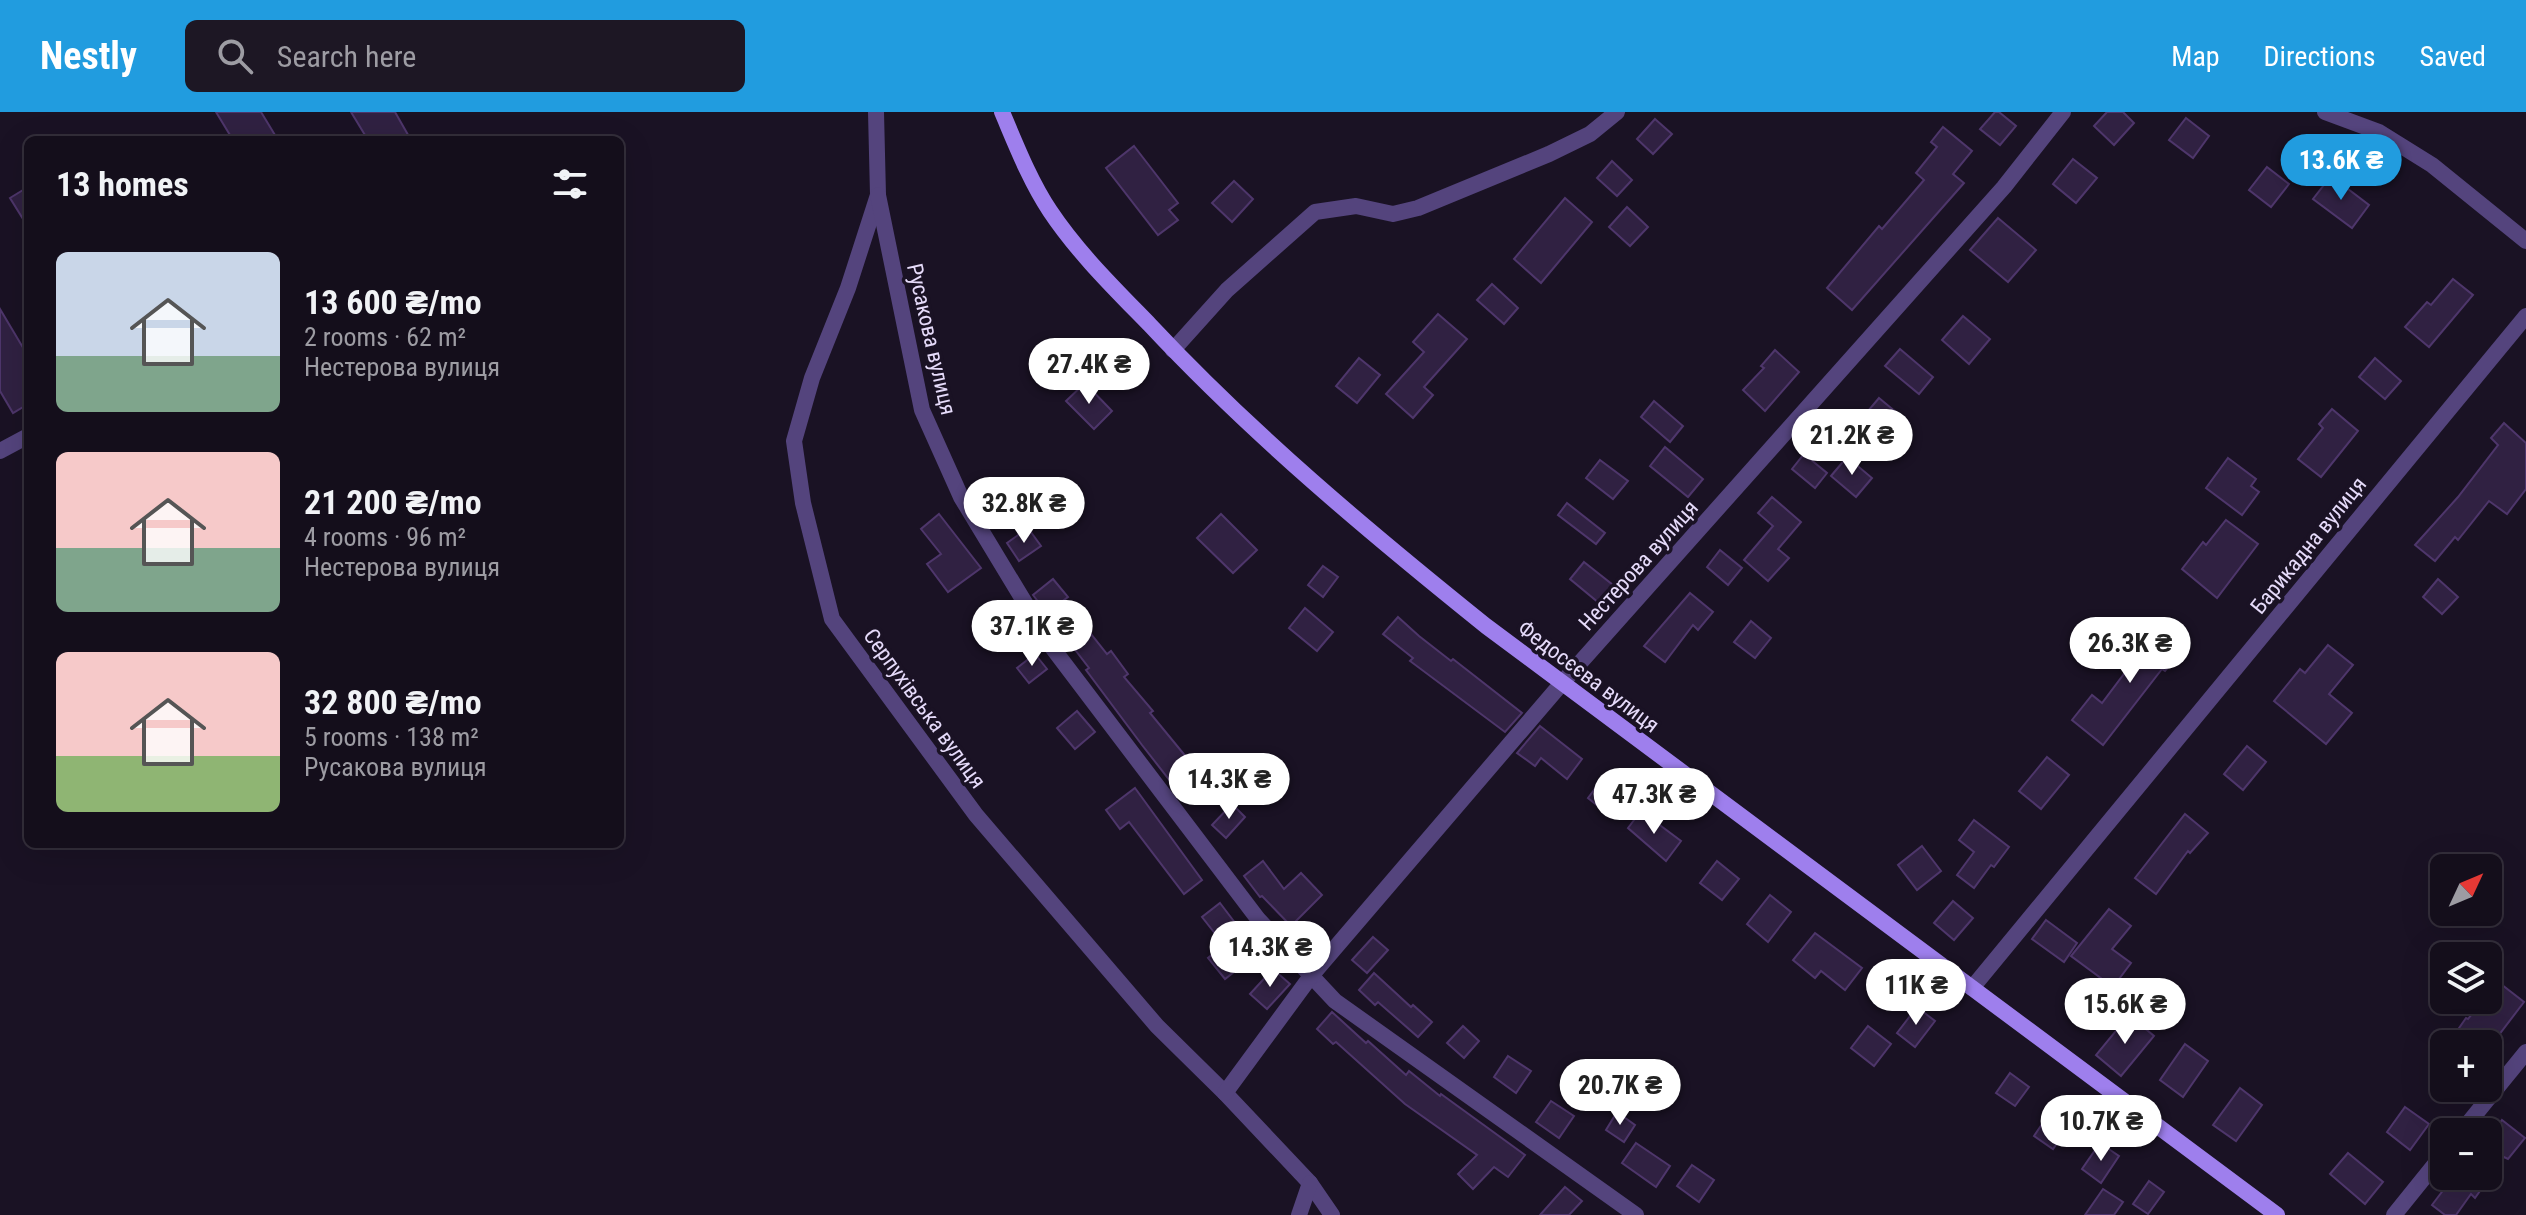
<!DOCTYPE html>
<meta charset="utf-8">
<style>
:root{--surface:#140e1b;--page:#1d1724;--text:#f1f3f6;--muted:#9d9ca3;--line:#332e3a;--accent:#219cdf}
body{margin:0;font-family:"Roboto Condensed",sans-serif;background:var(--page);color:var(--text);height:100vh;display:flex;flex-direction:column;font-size:30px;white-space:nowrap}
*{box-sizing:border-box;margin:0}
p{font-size:26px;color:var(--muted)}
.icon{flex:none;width:44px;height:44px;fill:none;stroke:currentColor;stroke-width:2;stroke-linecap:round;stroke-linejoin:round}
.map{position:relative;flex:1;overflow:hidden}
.sheet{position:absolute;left:24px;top:24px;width:600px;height:712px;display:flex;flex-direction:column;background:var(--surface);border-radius:12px;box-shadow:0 8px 32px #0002,0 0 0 2px var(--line)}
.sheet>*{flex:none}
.needle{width:52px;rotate:46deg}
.fabs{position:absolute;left:2430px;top:742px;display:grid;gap:16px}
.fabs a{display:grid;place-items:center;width:72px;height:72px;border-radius:12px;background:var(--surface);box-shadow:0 8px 32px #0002,0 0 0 2px var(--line);font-size:40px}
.price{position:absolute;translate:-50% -68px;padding:0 18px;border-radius:28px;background:#fff;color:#222;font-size:26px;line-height:52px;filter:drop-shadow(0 2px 4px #0008)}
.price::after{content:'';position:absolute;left:50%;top:48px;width:24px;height:18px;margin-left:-12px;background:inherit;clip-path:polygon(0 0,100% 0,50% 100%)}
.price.active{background:var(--accent);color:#fff}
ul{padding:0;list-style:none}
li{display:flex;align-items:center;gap:24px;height:200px;padding:0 32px}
li span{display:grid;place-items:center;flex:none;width:224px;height:160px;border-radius:12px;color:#555}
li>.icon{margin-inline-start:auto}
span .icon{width:96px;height:96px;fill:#fffc;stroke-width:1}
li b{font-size:34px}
h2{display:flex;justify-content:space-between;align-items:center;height:96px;padding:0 32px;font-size:34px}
header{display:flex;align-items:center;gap:48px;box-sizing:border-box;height:112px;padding:0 40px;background:var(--accent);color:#fff}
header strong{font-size:38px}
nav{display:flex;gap:44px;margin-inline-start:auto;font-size:28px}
.search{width:560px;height:72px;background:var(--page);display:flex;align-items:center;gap:20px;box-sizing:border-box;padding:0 28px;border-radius:12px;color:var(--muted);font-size:30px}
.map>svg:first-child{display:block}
</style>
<header>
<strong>Nestly</strong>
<div class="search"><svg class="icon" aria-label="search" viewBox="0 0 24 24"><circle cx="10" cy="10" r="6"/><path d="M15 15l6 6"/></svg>Search here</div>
<nav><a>Map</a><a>Directions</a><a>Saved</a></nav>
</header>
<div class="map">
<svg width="2526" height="1103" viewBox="0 0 2526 1103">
<rect width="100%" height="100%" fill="#1a1224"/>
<g fill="#302142" stroke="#4e366b" stroke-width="2">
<path d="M216,0H261L278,28H233Z"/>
<path d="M351,0H395L411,28H368Z"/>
<path d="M1995,0H1999L2016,14L2000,33L1980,17Z"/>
<path d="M2107,0H2123L2134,11L2114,33L2094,14Z"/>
<path d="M2186,6L2209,24L2193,46L2169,28Z"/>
<path d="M1655,7L1672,22L1653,42L1637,27Z"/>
<path d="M1943,15L1972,39L1953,62L1964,71L1852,198L1827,176L1879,114L1882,117L1924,68L1916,61L1937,35L1931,30Z"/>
<path d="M1134,34L1178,91L1169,98L1178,108L1158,123L1106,56Z"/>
<path d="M2073,47L2097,66L2076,91L2053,72Z"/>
<path d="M1612,49L1632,68L1617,84L1597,66Z"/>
<path d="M2267,55L2289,72L2271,95L2249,78Z"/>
<path d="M2331,64L2369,93L2352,116L2313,87Z"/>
<path d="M1234,69L1253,87L1232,110L1212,91Z"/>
<path d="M28,75V115L10,86Z"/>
<path d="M1565,86L1592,110L1541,171L1514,147Z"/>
<path d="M1627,95L1648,115L1630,134L1609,115Z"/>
<path d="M1998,106L2036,138L2008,170L1970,138Z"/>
<path d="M2453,167L2473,183L2429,235L2405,215L2427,190L2431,193Z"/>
<path d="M1492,172L1518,196L1504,212L1477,188Z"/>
<path d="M0,197L28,244V292L13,301L0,279Z"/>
<path d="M1438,202L1467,227L1424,275L1433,283L1413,306L1386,282L1424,240L1413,230Z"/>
<path d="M1963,204L1990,227L1969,252L1942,228Z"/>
<path d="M1900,237L1933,265L1919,282L1885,254Z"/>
<path d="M1775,238L1799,260L1765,299L1743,278L1764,256L1761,254Z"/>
<path d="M1359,246L1380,263L1357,291L1336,274Z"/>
<path d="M2375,246L2401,269L2385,287L2359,265Z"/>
<path d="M1085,271L1112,299L1094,317L1066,289Z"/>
<path d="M1879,286L1909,311L1893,331L1862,306Z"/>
<path d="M1654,289L1683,314L1670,330L1641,305Z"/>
<path d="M2332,297L2358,319L2321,365L2298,347L2323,316L2319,312Z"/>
<path d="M2504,311L2526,331V377L2507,402L2489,389L2458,428L2455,425L2435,449L2415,433L2458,385L2498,333L2491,326Z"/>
<path d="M1665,335L1703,367L1688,385L1650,354Z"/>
<path d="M1804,342L1827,361L1815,376L1792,357Z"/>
<path d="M1847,345L1872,366L1856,385L1831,364Z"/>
<path d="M2228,346L2256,367L2251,374L2259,380L2242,403L2206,376Z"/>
<path d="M1600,348L1628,369L1613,387L1586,366Z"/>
<path d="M1006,369L1018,384L999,398L988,382Z"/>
<path d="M1772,385L1801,410L1778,437L1789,446L1768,469L1744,448L1773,414L1758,401Z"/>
<path d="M1567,391L1605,421L1596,432L1558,403Z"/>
<path d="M939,402L981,456L948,480L927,452L941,442L921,417Z"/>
<path d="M1221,402L1257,438L1233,461L1197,426Z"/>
<path d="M2226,408L2258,432L2217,486L2182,457L2203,430L2206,433Z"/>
<path d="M1028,416L1041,434L1019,449L1007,431Z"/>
<path d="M1720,438L1742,456L1728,473L1707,455Z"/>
<path d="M1584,450L1613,473L1599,491L1570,467Z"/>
<path d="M1323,454L1338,465L1323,485L1308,473Z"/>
<path d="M1053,467L1068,485L1064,488L1107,542L1111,539L1128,562L1124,565L1153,599L1150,601L1187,646L1189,643L1202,660L1178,679L1142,633L1086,558L1089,556L1033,483Z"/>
<path d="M2438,467L2458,485L2442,502L2423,485Z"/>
<path d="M1690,481L1713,500L1698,518L1693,513L1665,550L1644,534Z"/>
<path d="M1305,496L1333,520L1317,539L1289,516Z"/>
<path d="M1398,505L1419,524L1451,549L1453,547L1522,601L1505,620L1410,549L1413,546L1383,522Z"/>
<path d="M1751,509L1771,526L1755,546L1734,530Z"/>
<path d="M2163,510L2188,532L2165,559L2162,557L2103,633L2072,608L2092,583L2102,591Z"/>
<path d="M2328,533L2353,553L2329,582L2352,601L2326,632L2274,589L2300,557L2305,561Z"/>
<path d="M1035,542L1047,557L1029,571L1017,556Z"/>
<path d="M1077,599L1095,620L1075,637L1057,616Z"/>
<path d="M1540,614L1582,647L1567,667L1541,646L1535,654L1517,641Z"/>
<path d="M2247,634L2266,650L2243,678L2224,662Z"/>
<path d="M2047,645L2069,663L2041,697L2019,679Z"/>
<path d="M1603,666L1618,678L1603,698L1588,686Z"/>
<path d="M1135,676L1202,768L1184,782L1129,710L1120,717L1106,698Z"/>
<path d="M1232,692L1245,705L1226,726L1212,713Z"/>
<path d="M1641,699L1681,729L1666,749L1628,716Z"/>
<path d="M2185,702L2208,721L2190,741L2188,739L2156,782L2135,766Z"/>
<path d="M1974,708L2009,735L1994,755L1991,753L1974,776L1957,763L1974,740L1959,728Z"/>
<path d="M1922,734L1941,759L1917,778L1898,753Z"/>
<path d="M1263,749L1284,777L1301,761L1322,783L1291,814L1262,784L1260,785L1244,764Z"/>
<path d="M1717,749L1739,767L1722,788L1700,771Z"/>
<path d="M1770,783L1791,800L1768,830L1747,812Z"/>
<path d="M1953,789L1973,806L1954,828L1934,811Z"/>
<path d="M1220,791L1258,841L1225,867L1208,846L1224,833L1202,805Z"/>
<path d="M2109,797L2131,814L2112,837L2131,851L2113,875L2071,844Z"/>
<path d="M2046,808L2077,831L2064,850L2032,827Z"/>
<path d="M1815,821L1862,856L1845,878L1821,859L1815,866L1793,848Z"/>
<path d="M1373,825L1388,838L1367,861L1352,848Z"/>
<path d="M1273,857L1290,872L1267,897L1250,882Z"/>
<path d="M1374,861L1411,895L1413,893L1432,910L1418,925L1378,890L1375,893L1359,878Z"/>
<path d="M2497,869L2524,890L2492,932H2448L2466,906L2468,907L2483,888H2488V881Z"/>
<path d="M1917,895L1935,909L1915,935L1897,921Z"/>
<path d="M1332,900L1366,931L1368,929L1406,963L1409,959L1440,984L1441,982L1525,1043L1508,1065L1494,1055L1473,1077L1458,1062L1477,1043L1405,992L1336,930L1333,932L1317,917Z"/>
<path d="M2129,903L2154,924L2121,964L2096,943Z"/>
<path d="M1463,914L1479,929L1464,946L1447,931Z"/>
<path d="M1868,914L1891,932L1874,954L1851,936Z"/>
<path d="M2185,932L2208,949L2183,985L2160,968Z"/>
<path d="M1508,944L1531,959L1516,981L1494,965Z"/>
<path d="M2010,961L2029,975L2015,994L1996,981Z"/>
<path d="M2240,976L2262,993L2236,1029L2213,1013Z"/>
<path d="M1551,989L1574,1004L1559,1026L1536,1010Z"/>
<path d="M2405,995L2429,1012L2410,1038L2387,1020Z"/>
<path d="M2053,996L2072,1010L2053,1037L2034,1024Z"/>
<path d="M1617,1000L1635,1013L1624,1030L1606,1018Z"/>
<path d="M2502,1008L2525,1026L2508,1047L2504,1045L2475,1086L2471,1082L2456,1103H2445L2432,1093L2454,1064H2488V1027Z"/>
<path d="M1636,1031L1670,1054L1656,1075L1622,1051Z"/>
<path d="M2100,1031L2119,1044L2101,1071L2082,1057Z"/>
<path d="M2348,1041L2383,1070L2365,1092L2330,1062Z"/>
<path d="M1692,1053L1714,1068L1699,1090L1677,1074Z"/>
<path d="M2149,1069L2164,1080L2148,1102L2133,1092Z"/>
<path d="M1565,1075L1582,1089L1569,1103H1540Z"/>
<path d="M2103,1077L2123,1090L2114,1103H2085Z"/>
</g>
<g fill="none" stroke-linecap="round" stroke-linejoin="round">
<g stroke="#54447d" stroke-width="16">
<path d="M876,0L878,83L848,176L812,266L794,329L803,391L832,507L976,703L1157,914L1225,981L1310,1071L1332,1103"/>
<path d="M2325,0L2379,20L2432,53L2526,129"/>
<path d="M878,83L922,298L961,385L1051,534L1258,807L1335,889L1636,1103"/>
<path d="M1173,238L1227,178L1315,100L1356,94L1393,102L1418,96L1549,42L1590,22L1617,0"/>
<path d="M0,339L28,324"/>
<path d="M1972,876L2526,204"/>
<path d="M1225,981L1311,864L1562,571L2004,75L2063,0"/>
<path d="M2461,1020L2526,940"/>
<path d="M1299,1103L1310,1071"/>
<path d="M2394,1103L2444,1041"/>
</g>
<path stroke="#9e7fed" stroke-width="16" d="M1002,0C1016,33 1030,69 1050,99C1078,141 1115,177 1150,213C1253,323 1369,420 1486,514L2277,1103"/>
</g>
<g text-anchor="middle" stroke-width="7" stroke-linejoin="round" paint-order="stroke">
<g font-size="22" fill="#e6dbfa" stroke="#1a1224">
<text transform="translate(932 227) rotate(77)" y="8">Русакова вулиця</text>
<text transform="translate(2308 433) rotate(-51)" y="8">Барикадна вулиця</text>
<text transform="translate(1638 453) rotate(-48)" y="8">Нестерова вулиця</text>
<text transform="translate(1589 564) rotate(37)" y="8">Федосєєва вулиця</text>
<text transform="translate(925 596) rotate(54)" y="8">Серпухівська вулиця</text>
</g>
</g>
</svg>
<div class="fabs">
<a><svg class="needle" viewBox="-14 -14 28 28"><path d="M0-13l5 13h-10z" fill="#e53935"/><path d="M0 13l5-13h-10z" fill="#9d9ca3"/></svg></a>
<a><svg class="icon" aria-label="layers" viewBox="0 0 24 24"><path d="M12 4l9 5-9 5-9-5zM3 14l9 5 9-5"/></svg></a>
<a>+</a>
<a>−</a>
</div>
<b class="price active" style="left:2341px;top:90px">13.6K ₴</b>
<b class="price" style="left:1089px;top:294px">27.4K ₴</b>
<b class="price" style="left:1852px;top:365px">21.2K ₴</b>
<b class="price" style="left:1024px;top:433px">32.8K ₴</b>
<b class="price" style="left:1032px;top:556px">37.1K ₴</b>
<b class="price" style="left:2130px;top:573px">26.3K ₴</b>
<b class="price" style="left:1229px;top:709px">14.3K ₴</b>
<b class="price" style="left:1654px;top:724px">47.3K ₴</b>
<b class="price" style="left:1270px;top:877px">14.3K ₴</b>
<b class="price" style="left:1916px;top:915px">11K ₴</b>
<b class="price" style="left:2125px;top:934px">15.6K ₴</b>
<b class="price" style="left:1620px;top:1015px">20.7K ₴</b>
<b class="price" style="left:2101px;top:1051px">10.7K ₴</b>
<section class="sheet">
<h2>13 homes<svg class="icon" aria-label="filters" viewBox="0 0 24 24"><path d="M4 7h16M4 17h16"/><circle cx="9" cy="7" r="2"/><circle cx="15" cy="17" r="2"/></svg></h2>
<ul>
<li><span style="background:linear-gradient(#c9d6e8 65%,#7fa58c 0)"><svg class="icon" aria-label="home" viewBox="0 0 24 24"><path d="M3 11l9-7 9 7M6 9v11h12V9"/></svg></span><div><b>13 600 ₴/mo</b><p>2 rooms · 62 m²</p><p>Нестерова вулиця</p></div></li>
<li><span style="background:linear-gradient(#f6c9c9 60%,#7fa58c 0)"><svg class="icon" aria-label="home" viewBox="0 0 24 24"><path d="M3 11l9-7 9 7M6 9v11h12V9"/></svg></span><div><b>21 200 ₴/mo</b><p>4 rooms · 96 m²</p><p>Нестерова вулиця</p></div></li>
<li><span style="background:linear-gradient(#f6c9c9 65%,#8fb573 0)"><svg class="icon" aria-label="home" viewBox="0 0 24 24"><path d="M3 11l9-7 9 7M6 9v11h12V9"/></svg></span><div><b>32 800 ₴/mo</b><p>5 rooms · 138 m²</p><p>Русакова вулиця</p></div></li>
</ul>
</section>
</div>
